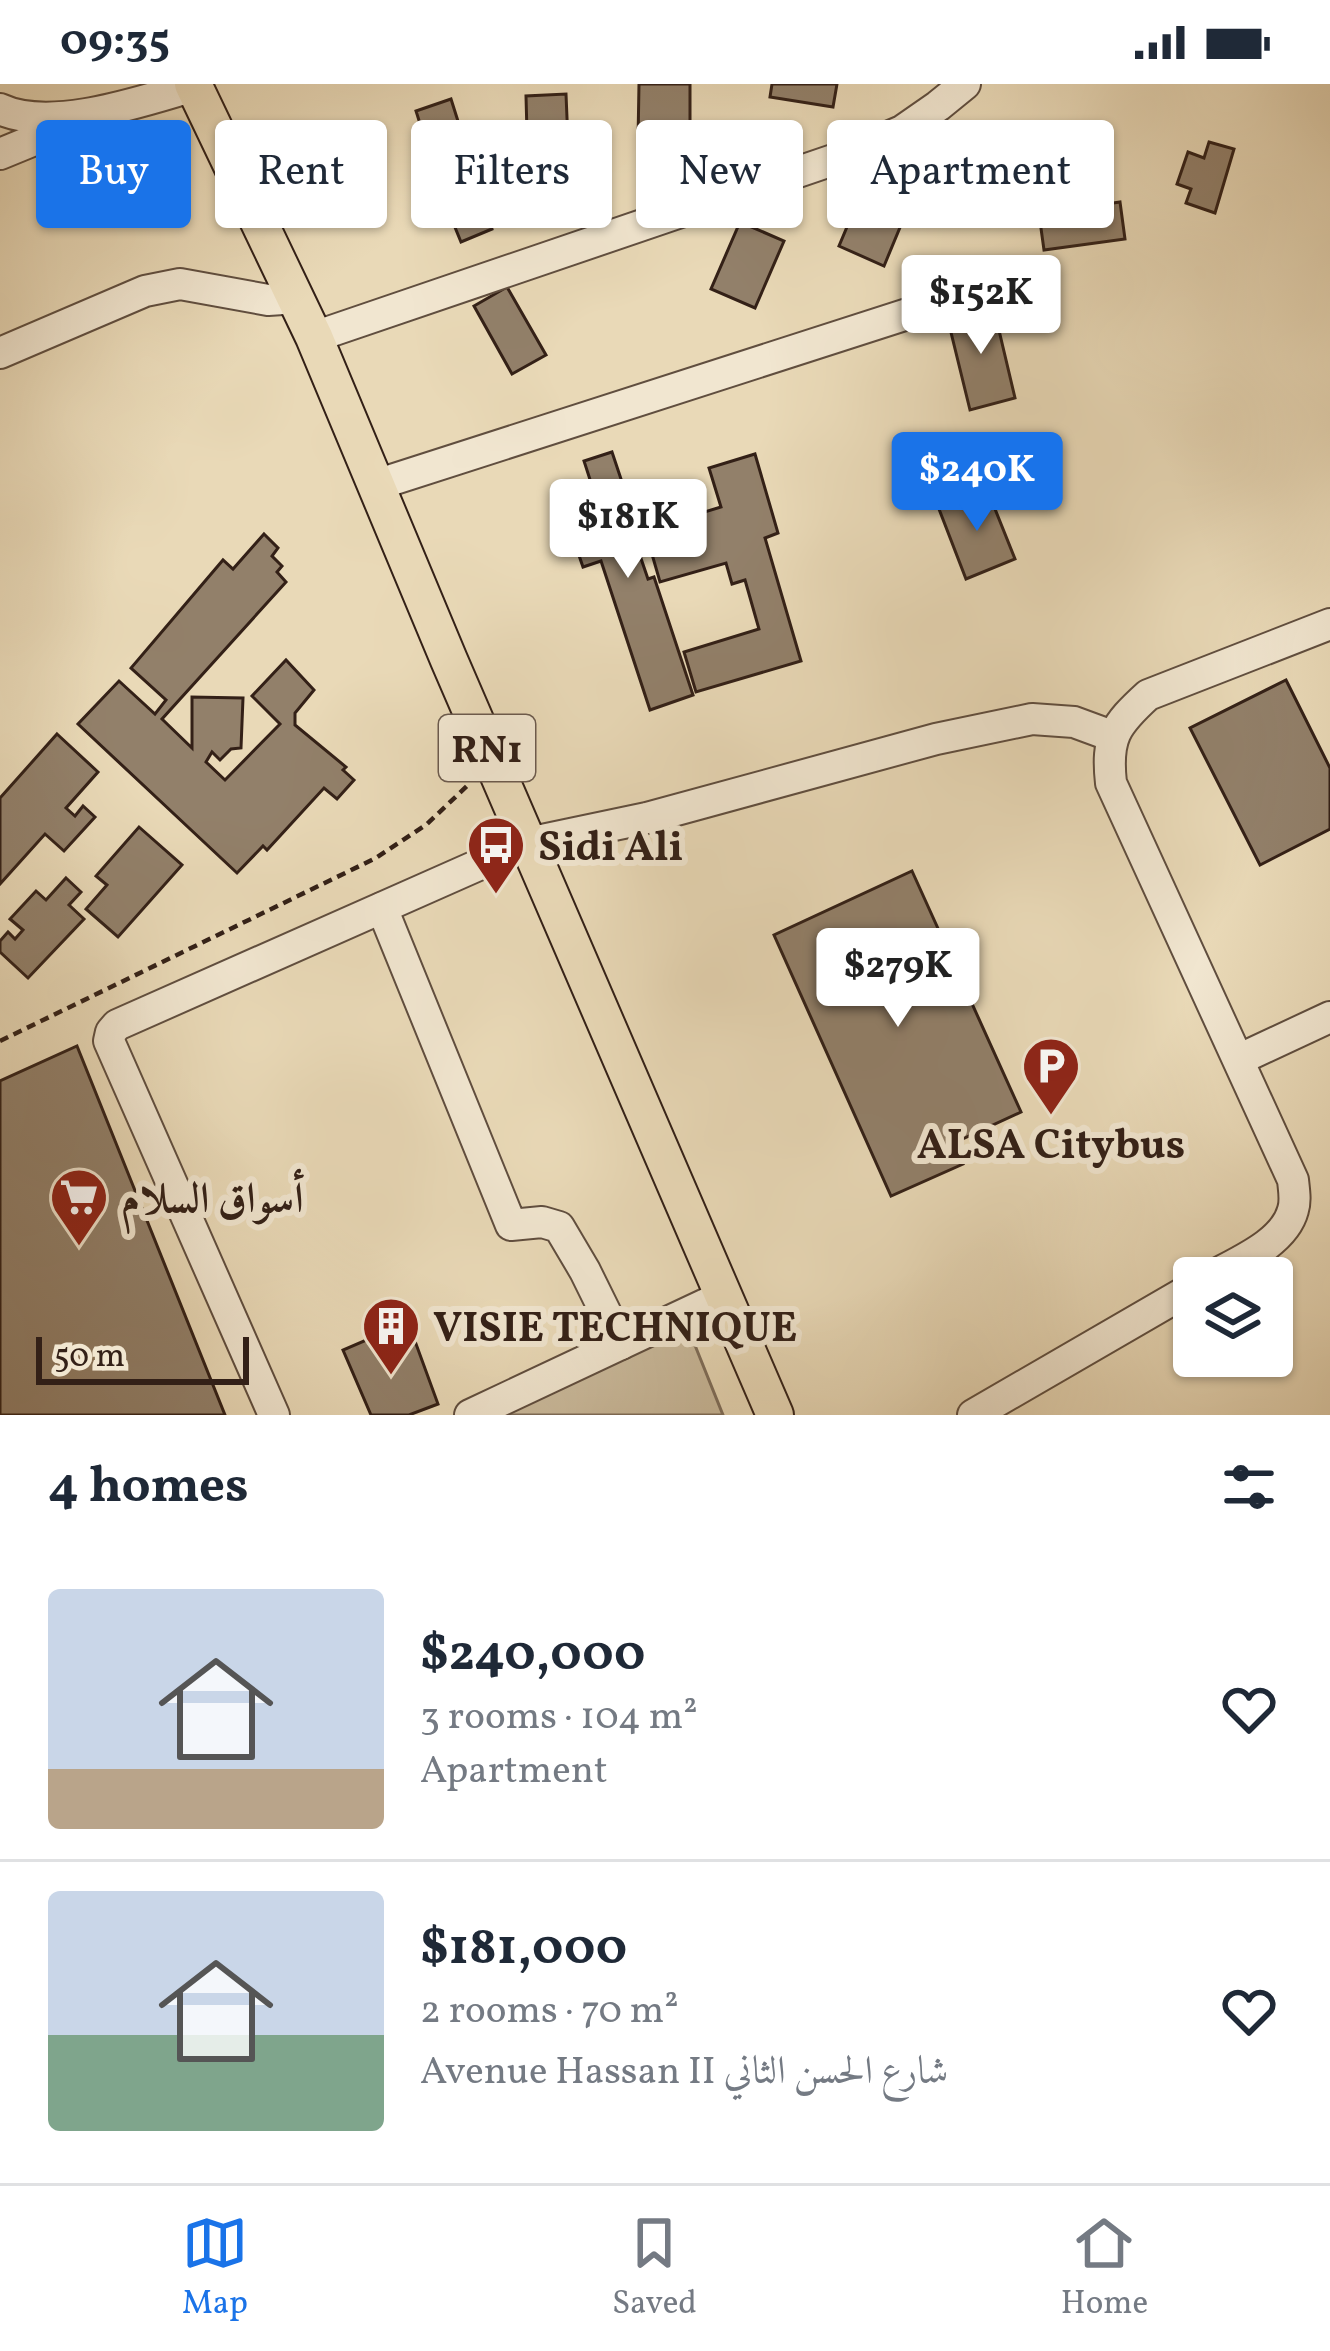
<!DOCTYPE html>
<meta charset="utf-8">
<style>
:root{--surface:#fff;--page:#f6f6f7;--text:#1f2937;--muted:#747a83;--line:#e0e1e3;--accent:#1a73e8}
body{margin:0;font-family:Vollkorn,Amiri,serif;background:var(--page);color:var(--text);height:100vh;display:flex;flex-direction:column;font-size:45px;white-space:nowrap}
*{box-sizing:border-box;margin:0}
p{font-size:39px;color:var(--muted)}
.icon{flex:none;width:66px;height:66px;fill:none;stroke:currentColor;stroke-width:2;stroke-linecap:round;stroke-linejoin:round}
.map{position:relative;height:1331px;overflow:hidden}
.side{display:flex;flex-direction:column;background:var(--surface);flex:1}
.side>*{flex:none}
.guide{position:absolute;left:36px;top:36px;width:1260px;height:108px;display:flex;gap:24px}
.fabs{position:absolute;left:1173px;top:1173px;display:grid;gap:24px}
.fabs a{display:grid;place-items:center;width:120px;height:120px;border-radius:12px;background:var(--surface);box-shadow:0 3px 9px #0004;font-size:60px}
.scale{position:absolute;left:36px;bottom:30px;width:213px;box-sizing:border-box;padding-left:12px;border:6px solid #332017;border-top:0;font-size:33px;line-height:42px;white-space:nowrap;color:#332017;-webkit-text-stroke:9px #f1e6d0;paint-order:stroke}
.price{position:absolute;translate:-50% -102px;padding:0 27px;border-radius:12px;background:#fff;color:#222;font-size:39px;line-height:78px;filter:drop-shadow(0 3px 6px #0008)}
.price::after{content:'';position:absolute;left:50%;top:72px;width:36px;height:27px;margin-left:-18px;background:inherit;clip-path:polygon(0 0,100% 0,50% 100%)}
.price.on{background:var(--accent);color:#fff}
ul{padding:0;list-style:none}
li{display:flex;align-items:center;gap:36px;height:300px;padding:0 48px}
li+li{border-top:3px solid var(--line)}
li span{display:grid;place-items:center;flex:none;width:336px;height:240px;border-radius:12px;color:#555}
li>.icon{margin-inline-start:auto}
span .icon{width:144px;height:144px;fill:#fffc;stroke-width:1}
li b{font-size:51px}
h2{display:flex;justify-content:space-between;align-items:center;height:144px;padding:0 48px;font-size:51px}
.chip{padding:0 42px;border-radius:12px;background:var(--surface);box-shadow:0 3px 9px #0004;font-size:42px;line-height:108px}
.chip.on{background:var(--accent);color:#fff}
.status{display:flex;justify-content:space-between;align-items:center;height:84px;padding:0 60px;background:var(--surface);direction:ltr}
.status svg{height:33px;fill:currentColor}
.tab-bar{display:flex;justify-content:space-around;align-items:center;height:168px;border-top:3px solid var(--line);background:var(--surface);font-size:33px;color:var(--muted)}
.tab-bar a{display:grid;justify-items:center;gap:6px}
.tab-bar .on{color:var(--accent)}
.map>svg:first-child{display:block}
</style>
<div class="status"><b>09:35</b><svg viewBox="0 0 49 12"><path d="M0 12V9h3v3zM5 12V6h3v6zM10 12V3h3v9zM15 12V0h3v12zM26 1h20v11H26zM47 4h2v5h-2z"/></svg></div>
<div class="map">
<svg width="1330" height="1331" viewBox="0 0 1330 1331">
<rect width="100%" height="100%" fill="#e9d9b7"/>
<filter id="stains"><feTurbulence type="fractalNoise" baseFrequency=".00167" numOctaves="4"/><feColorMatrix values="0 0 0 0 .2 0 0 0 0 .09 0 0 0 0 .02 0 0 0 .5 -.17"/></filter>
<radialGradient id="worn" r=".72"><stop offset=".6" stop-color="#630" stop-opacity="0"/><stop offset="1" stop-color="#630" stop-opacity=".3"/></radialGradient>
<path fill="#caba9c" stroke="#7e6d5a" stroke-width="3" d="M684,1234L723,1331H479Z"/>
<g fill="#92806a" stroke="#332017" stroke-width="3">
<path d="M639,0H690V57H638Z"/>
<path d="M772,0H837L833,23L770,13Z"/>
<path d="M566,10L568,58H558L559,86L528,87L526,12Z"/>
<path d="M451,15L469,72L434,84L416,27Z"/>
<path d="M1209,58L1234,65L1215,129L1186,119L1191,105L1177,100L1188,68L1204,74Z"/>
<path d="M472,85L479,103L496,97L511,132L491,141L492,145L461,158L437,99Z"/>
<path d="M868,93L913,112L884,182L839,162Z"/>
<path d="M1120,118L1125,155L1044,166L1039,130Z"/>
<path d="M740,138L784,157L755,224L711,205Z"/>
<path d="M507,203L546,271L512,290L474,222Z"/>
<path d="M993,221L1015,314L970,326L947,232Z"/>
<path d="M612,368L640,452L634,454L648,495L654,493L693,611L650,626L601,477L583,483L562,422L595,411L584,377Z"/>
<path d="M755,370L778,449L765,454L801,577L696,608L684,568L759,545L745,496L732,500L726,479L660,498L645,446L721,423L709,384Z"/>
<path d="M987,405L1015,475L966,495L939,425Z"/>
<path d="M264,450L278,464L272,472L282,482L277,488L286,498L162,635L192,664V613L243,614L241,664L231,665L220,676L212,668L206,678L225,696L280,640L252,612L286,576L314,606L295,629V641L346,683L343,686L354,696L337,715L324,704L267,766L263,762L237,789L78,640L119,597L155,630L166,616L131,584L223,476L233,485Z"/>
<path d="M1286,596L1330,684V745L1260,781L1190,644Z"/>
<path d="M57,650L98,688L66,724L75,732L83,722L95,733L64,767L45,750L0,800V714Z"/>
<path d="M139,743L182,781L118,853L86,825L107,801L96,792Z"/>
<path d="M912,787L1021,1028L954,1059L963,1080L891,1112L774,851Z"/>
<path d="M66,794L81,808L69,821L84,835L28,894L0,868V857L8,848L15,855L23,846L10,835L36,807L46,816Z"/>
<path d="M77,962L225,1331H0V997Z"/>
<path d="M408,1238L438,1320L409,1331H371L343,1266Z"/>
</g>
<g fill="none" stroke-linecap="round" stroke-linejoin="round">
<g stroke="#604e3f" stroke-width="34">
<g id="minor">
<path d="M0,25C51,49 142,17 194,2"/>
<path d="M0,70L78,38"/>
<path d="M314,253L839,74L902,47L938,22L965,0"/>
<path d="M0,269L145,207L180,200L268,216L283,215L295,209"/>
<path d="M376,401L951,216"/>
<path d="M382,824L511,1141L542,1138L559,1143L585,1187L621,1260"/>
<path d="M1240,975L1330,933"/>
<path d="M1209,1194C1237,1178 1284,1160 1293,1126C1296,1117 1294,1106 1293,1096L1111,699C1106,654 1115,641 1148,611L1330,540"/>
<path d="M274,1331L109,957L111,948L117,941L528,759L647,734L936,655L1032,635L1074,638L1112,652"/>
<path d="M470,1331L723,1212"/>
<path d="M973,1331L1194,1203"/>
</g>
</g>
<g stroke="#332017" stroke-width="40">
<path id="major" d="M193,0L314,253L449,576L775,1331"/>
</g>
<path stroke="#332017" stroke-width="4.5" stroke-dasharray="9 6" stroke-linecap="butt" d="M0,957L376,774L427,740L467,702"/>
<use href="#minor" stroke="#f1e6d0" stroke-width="30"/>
<use href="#major" stroke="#e9d9b7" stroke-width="36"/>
</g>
<defs>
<g id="bus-pin" transform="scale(3)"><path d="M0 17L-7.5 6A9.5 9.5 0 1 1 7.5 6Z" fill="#8f2418" stroke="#f1e6d0"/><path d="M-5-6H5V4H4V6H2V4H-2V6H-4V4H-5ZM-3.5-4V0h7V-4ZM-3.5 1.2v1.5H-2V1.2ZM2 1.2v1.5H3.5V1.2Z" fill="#fff"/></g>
<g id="parking-pin" transform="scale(3)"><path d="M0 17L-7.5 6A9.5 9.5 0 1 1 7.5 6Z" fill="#8f2418" stroke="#f1e6d0"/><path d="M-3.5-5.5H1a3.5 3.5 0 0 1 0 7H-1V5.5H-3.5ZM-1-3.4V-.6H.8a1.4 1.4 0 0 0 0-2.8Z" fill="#fff"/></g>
<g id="supermarket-pin" transform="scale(3)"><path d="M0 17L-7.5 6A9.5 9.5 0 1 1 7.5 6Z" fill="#8f2418" stroke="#f1e6d0"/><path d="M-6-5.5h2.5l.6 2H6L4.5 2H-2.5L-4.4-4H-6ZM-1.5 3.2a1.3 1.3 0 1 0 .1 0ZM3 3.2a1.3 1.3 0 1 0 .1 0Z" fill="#fff"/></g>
<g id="building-pin" transform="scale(3)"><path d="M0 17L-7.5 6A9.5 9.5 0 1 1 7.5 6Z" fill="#8f2418" stroke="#f1e6d0"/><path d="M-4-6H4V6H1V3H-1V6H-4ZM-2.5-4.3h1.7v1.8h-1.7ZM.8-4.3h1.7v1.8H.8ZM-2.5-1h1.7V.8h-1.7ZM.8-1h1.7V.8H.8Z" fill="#fff"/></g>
</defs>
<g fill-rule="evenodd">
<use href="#bus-pin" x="496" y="761"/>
<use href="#parking-pin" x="1051" y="982"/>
<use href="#supermarket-pin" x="79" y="1113"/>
<use href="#building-pin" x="391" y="1242"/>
</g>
<g text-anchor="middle" stroke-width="12" stroke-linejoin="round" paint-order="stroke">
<rect fill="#f1e6d0" stroke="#6c5b4e" stroke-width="3" x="439" y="631" width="96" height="66" rx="9"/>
<g font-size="39" font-weight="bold" fill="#332017">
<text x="487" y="678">RN1</text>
</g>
<g font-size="42" font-weight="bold" fill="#332017" stroke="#f1e6d0" text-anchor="start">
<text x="538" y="776">Sidi Ali</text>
<text x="1051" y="1074" text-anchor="middle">ALSA Citybus</text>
<text x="121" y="1128">أسواق السلام</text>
<text x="433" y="1257">VISIE TECHNIQUE</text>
</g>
</g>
<rect width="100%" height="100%" filter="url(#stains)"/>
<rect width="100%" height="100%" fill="url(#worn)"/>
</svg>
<div class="fabs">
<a><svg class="icon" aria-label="layers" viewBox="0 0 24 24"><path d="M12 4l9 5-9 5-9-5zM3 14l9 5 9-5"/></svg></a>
</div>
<div class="scale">50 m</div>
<b class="price" style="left:981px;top:273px">$152K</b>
<b class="price on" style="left:977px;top:450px">$240K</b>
<b class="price" style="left:628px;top:497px">$181K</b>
<b class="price" style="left:898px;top:946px">$279K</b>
<div class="guide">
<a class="chip on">Buy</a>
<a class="chip">Rent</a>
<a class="chip">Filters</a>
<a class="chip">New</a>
<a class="chip">Apartment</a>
</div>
</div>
<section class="side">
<h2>4 homes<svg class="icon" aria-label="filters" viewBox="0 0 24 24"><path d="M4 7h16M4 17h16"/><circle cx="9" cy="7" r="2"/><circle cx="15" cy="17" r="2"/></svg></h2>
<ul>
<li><span style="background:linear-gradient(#c9d6e8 75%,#b9a48a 0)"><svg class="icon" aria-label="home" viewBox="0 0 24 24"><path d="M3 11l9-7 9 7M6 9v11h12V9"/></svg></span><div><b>$240,000</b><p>3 rooms · 104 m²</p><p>Apartment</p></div><svg class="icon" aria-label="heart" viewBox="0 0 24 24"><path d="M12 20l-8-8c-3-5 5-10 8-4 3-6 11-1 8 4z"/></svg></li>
<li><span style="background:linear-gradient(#c9d6e8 60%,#7fa58c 0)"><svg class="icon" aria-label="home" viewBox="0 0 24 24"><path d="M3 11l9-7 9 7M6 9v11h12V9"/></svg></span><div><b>$181,000</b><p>2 rooms · 70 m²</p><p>Avenue Hassan II شارع الحسن الثاني</p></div><svg class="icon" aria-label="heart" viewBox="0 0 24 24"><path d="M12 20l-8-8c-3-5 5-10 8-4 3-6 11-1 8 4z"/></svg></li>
</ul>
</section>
<nav class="tab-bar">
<a class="on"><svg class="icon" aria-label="map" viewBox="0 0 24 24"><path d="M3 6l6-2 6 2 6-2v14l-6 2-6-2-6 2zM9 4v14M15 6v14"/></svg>Map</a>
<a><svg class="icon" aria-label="saved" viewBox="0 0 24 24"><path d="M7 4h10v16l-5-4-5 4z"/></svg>Saved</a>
<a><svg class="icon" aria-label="home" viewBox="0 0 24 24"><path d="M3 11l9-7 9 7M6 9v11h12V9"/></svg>Home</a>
</nav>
